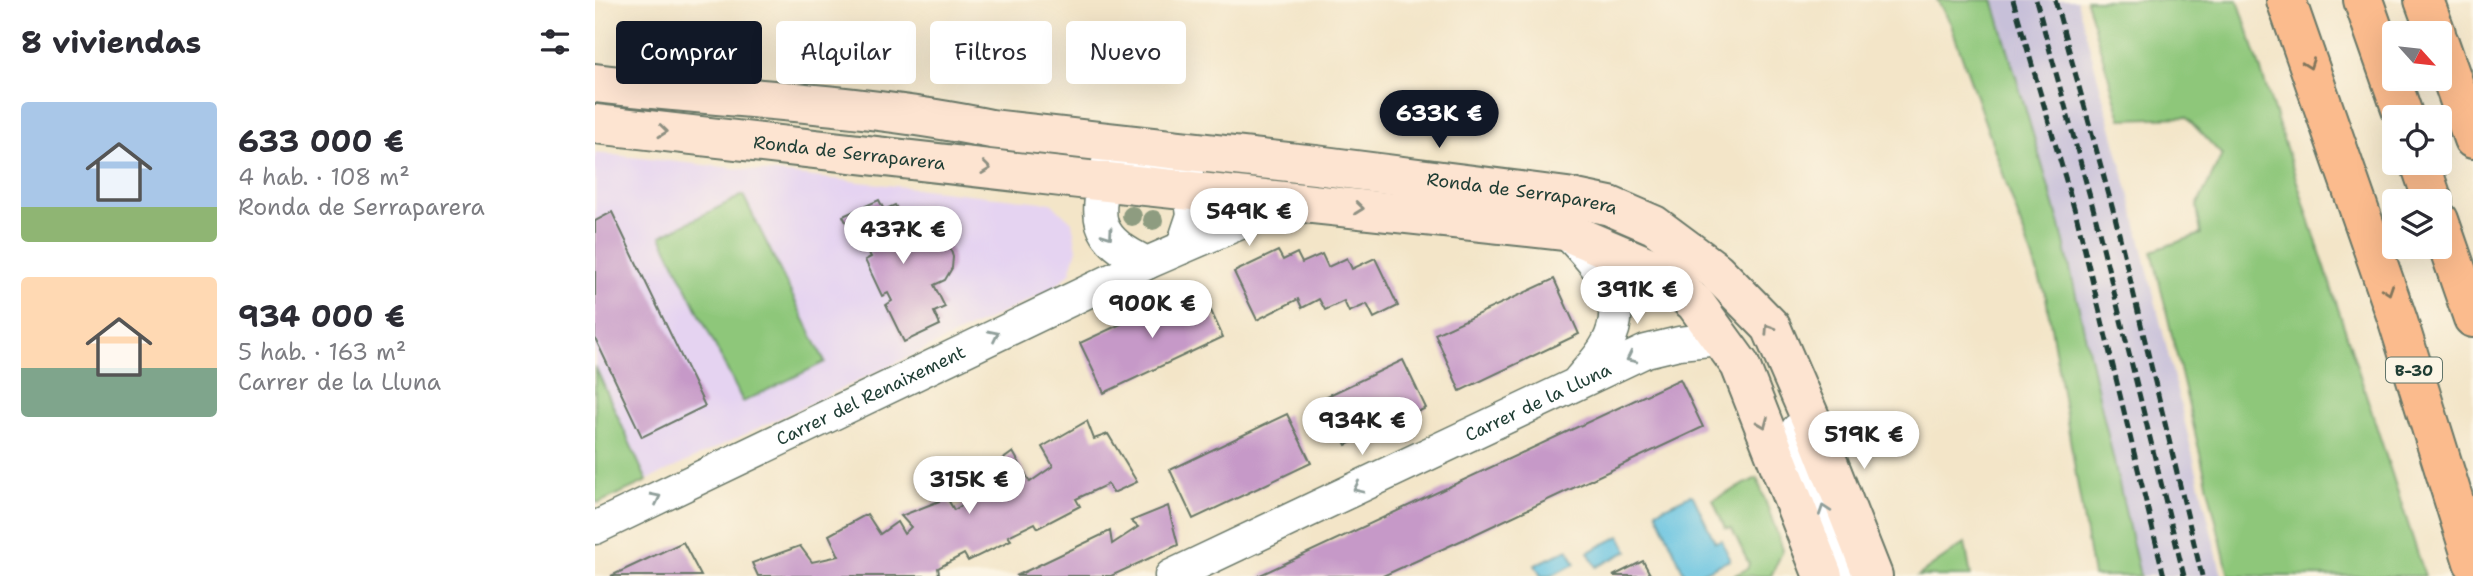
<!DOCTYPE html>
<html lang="es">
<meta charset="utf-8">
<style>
:root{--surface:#fff;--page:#f7f7f7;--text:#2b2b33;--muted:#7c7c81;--accent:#111827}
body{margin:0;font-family:"Shantell Sans",sans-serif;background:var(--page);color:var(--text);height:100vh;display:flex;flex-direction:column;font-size:26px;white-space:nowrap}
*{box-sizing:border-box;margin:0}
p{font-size:23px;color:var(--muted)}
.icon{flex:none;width:38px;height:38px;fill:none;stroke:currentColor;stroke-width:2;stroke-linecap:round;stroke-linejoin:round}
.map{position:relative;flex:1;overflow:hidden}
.sheet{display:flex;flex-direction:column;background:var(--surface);width:595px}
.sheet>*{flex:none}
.banner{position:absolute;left:21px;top:21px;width:665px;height:63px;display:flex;gap:14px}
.needle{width:46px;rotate:117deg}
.fabs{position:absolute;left:1787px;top:21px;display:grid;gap:14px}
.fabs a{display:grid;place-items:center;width:70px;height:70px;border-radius:7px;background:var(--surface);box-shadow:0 7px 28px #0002;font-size:35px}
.price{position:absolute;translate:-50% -60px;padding:0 16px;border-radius:24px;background:#fff;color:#222;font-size:23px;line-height:46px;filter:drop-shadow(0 2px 4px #0008)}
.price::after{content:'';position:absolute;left:50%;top:42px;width:21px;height:16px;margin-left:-10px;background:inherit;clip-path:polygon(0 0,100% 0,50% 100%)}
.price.current{background:var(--accent);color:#fff}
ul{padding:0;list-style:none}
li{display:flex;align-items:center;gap:21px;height:175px;padding:0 21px}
li span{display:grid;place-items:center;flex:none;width:196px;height:140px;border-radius:7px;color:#555}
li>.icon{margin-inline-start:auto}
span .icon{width:84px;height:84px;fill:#fffc;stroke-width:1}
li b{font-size:30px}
h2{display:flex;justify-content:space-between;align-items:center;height:84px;padding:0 21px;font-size:30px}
.chip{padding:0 24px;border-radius:7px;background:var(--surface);box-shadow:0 7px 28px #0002;font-size:24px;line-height:63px}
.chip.current{background:var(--accent);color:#fff}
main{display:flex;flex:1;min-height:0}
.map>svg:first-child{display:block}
</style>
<main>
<section class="sheet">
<h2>8 viviendas<svg class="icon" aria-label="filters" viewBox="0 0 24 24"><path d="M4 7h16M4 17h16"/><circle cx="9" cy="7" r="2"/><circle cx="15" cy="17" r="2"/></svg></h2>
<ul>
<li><span style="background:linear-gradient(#a9c7e8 75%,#8fb573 0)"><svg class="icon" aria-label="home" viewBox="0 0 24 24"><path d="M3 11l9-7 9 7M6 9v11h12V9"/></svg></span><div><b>633 000 €</b><p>4 hab. · 108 m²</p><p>Ronda de Serraparera</p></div></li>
<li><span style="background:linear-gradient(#ffd9b3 65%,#7fa58c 0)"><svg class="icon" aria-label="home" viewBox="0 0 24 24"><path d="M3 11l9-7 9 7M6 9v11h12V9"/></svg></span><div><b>934 000 €</b><p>5 hab. · 163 m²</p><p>Carrer de la Lluna</p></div></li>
</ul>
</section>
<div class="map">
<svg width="1878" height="576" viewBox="0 0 1878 576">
<rect width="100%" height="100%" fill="#fcf5e5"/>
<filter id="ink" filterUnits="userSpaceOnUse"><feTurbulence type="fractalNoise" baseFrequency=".0143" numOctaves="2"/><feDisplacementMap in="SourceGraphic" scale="14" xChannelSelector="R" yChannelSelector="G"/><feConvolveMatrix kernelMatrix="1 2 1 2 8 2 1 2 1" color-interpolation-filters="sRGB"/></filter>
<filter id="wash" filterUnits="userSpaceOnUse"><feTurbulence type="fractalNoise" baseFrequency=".00686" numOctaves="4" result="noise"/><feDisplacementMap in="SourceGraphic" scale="28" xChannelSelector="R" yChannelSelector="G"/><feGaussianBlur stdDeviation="1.57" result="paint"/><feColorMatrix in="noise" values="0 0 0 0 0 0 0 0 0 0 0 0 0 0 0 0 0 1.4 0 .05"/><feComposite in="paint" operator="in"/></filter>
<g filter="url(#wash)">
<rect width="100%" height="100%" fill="#f3e5c8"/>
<path fill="#e5d3f1" d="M0,153L456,203L477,222L482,249L475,273L456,290L0,505Z"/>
<path fill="#c7c0d9" d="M1398,0H1482L1536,201L1627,576H1545L1465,225Z"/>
<g fill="#8ec77a" stroke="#568257" stroke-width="2">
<path d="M1342,0H1398L1465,225L1545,576H1498L1451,297L1355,22Z"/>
<path d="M1491,0H1643L1830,576H1634L1557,251L1606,234L1602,206L1627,155L1591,117L1526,119Z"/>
<path d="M148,195L230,362L148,402L66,236Z"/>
<path d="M0,366L52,481L4,503L0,501Z"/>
<path d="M1162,478L1188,550L1176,576H1138L1152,569L1154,564L1137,529L1130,528L1118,500Z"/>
<path d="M1370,543L1376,576H1323Z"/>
</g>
<g fill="#63c2e1" stroke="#41808a" stroke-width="2">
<path d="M1095,495L1098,496L1120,542L1127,540L1135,560L1099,576L1090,575L1061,511Z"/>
<path d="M1025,536L1033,551L1001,567L993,552Z"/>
<path d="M973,549L980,564L955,576H946L940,565Z"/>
</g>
<g id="blocks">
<g fill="#c699c8">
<path d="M284,200L289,210L300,205L313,228L308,230L312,240L335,234L346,237L354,244L358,257L357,268L350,280L339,285L350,307L339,312L345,325L309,342L291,305L297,301L293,293L287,296L270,260L276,257L272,249L266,252L248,216Z"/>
<path d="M17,212L110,406L47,437L0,338V221Z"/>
<path d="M683,251L688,260L702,253L707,263L727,254L733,267L752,258L757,269L780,258L803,306L779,318L772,304L754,312L749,301L730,310L724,299L707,308L703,299L662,320L639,272Z"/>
<path d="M959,279L984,334L865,391L840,334Z"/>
<path d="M605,287L628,337L509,393L485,343Z"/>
<path d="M808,360L831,408L751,445L728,398Z"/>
<path d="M1085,379L1108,427L874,537L788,576H663Z"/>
<path d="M692,414L716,463L598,519L575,470Z"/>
<path d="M492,421L499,439L513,434L542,482L518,493L513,484L481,499L485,506L443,528L440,523L413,536L416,540L373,561L369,554L343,568L344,573L340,576H163L157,563L205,546L217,562L244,556L234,535L272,514L285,534L302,522L309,534L316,527L306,516L352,498L359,510L398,487L385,476L418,452L435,482L458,466L447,447Z"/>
<path d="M573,506L583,545L516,576H421L515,531L517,544L543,527L536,521Z"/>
<path d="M88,542L106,576H16Z"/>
<path d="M1048,561L1056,576H1018Z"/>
</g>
</g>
</g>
<g filter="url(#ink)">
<use href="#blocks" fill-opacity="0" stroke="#697868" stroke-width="2"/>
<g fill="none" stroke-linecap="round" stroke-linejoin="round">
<g stroke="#697868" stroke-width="35">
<g id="street">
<path d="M973,234C1001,265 1037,298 1012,344C1006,356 994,368 985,379"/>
<path d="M587,248L598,215L591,167L514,158C502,214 493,236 552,263C601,242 650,219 700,202"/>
<path d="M1202,430L1243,551L1241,576"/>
<path id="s1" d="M0,528L552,263"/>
<path id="s2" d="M576,576L1051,351L1084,343L1125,339"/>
</g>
</g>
<g stroke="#697868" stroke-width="42">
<g id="secondary">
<path id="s3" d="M0,83C132,99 266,102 396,129L721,165L972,197L1015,206L1059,225L1121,271L1176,327L1218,424L1278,576"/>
<path id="s4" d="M0,124L475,178L970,231L1057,268L1100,303L1145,365L1228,576"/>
</g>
</g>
<g stroke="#697868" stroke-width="42">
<g id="highway">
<path d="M1691,0L1803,321L1878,562"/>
<path d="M1768,0L1809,117"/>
<path d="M1829,0L1841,33"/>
<path d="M1844,42L1878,139"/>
<path d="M1825,163L1838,201"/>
<path d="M1844,220L1878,318"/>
</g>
</g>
<use href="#street" stroke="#fff" stroke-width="32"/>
<use href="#secondary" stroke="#fde4d1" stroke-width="38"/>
<use href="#highway" stroke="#fbbb8d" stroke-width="38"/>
<g stroke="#1f3d34" stroke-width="5" stroke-dasharray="10 5" stroke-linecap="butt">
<path d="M1418,0L1482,218L1569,576"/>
<path d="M1441,0L1500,215L1589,576"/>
<path d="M1460,0L1520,217L1607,576"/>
</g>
</g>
<g fill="#8e9c80">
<circle cx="537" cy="216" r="10"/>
<circle cx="558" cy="220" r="10"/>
</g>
<defs><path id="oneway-chevron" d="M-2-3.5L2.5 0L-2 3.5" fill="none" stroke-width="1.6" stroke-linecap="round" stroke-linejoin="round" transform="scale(1.75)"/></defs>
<g stroke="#82765c">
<use href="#oneway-chevron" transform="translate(1714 64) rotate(70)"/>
<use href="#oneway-chevron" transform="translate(1793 290) rotate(71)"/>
</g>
<g stroke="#8e9082">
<use href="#oneway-chevron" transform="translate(68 131) rotate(6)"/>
<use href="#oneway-chevron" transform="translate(391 168) rotate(7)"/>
<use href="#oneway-chevron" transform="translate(764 208) rotate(6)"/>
<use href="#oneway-chevron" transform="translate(1174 329) rotate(-123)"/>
<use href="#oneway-chevron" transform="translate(1168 423) rotate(68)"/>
</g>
<g stroke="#8f9e9a">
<use href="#oneway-chevron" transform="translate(513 234) rotate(55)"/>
<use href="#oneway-chevron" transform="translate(399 335) rotate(-26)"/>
<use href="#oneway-chevron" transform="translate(1036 358) rotate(154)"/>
<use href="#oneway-chevron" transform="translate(763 488) rotate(155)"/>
<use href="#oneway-chevron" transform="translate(61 498) rotate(-26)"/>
<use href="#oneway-chevron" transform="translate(1229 510) rotate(-109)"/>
</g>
</g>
<g text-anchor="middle" stroke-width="5" stroke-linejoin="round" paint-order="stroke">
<rect fill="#fcf5e5" stroke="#617469" stroke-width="2" x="1791" y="357.5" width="56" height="25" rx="5"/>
<g font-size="16" font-weight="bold" fill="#1f3d34">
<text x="1819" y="376">B-30</text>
</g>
<g font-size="18" fill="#1f3d34" stroke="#fcf5e5">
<text dy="6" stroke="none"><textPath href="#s4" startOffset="256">Ronda de Serraparera</textPath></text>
<text dy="6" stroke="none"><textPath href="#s3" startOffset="934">Ronda de Serraparera</textPath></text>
<text dy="6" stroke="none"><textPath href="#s1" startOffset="306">Carrer del Renaixement</textPath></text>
<text dy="6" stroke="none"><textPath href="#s2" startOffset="406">Carrer de la Lluna</textPath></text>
</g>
</g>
</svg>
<div class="fabs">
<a><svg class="needle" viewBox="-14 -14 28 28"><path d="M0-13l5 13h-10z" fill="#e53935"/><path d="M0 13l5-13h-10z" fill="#7c7c81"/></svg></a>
<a><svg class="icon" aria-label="locate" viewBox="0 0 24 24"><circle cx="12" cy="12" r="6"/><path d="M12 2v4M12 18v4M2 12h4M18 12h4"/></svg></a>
<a><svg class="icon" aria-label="layers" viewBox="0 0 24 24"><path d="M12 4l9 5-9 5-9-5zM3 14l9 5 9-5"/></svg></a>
</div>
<b class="price current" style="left:844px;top:150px">633K €</b>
<b class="price" style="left:654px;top:248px">549K €</b>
<b class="price" style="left:308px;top:266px">437K €</b>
<b class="price" style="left:1042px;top:326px">391K €</b>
<b class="price" style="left:557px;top:340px">900K €</b>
<b class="price" style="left:767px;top:457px">934K €</b>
<b class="price" style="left:1269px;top:471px">519K €</b>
<b class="price" style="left:374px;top:516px">315K €</b>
<div class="banner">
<a class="chip current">Comprar</a>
<a class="chip">Alquilar</a>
<a class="chip">Filtros</a>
<a class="chip">Nuevo</a>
</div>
</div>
</main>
